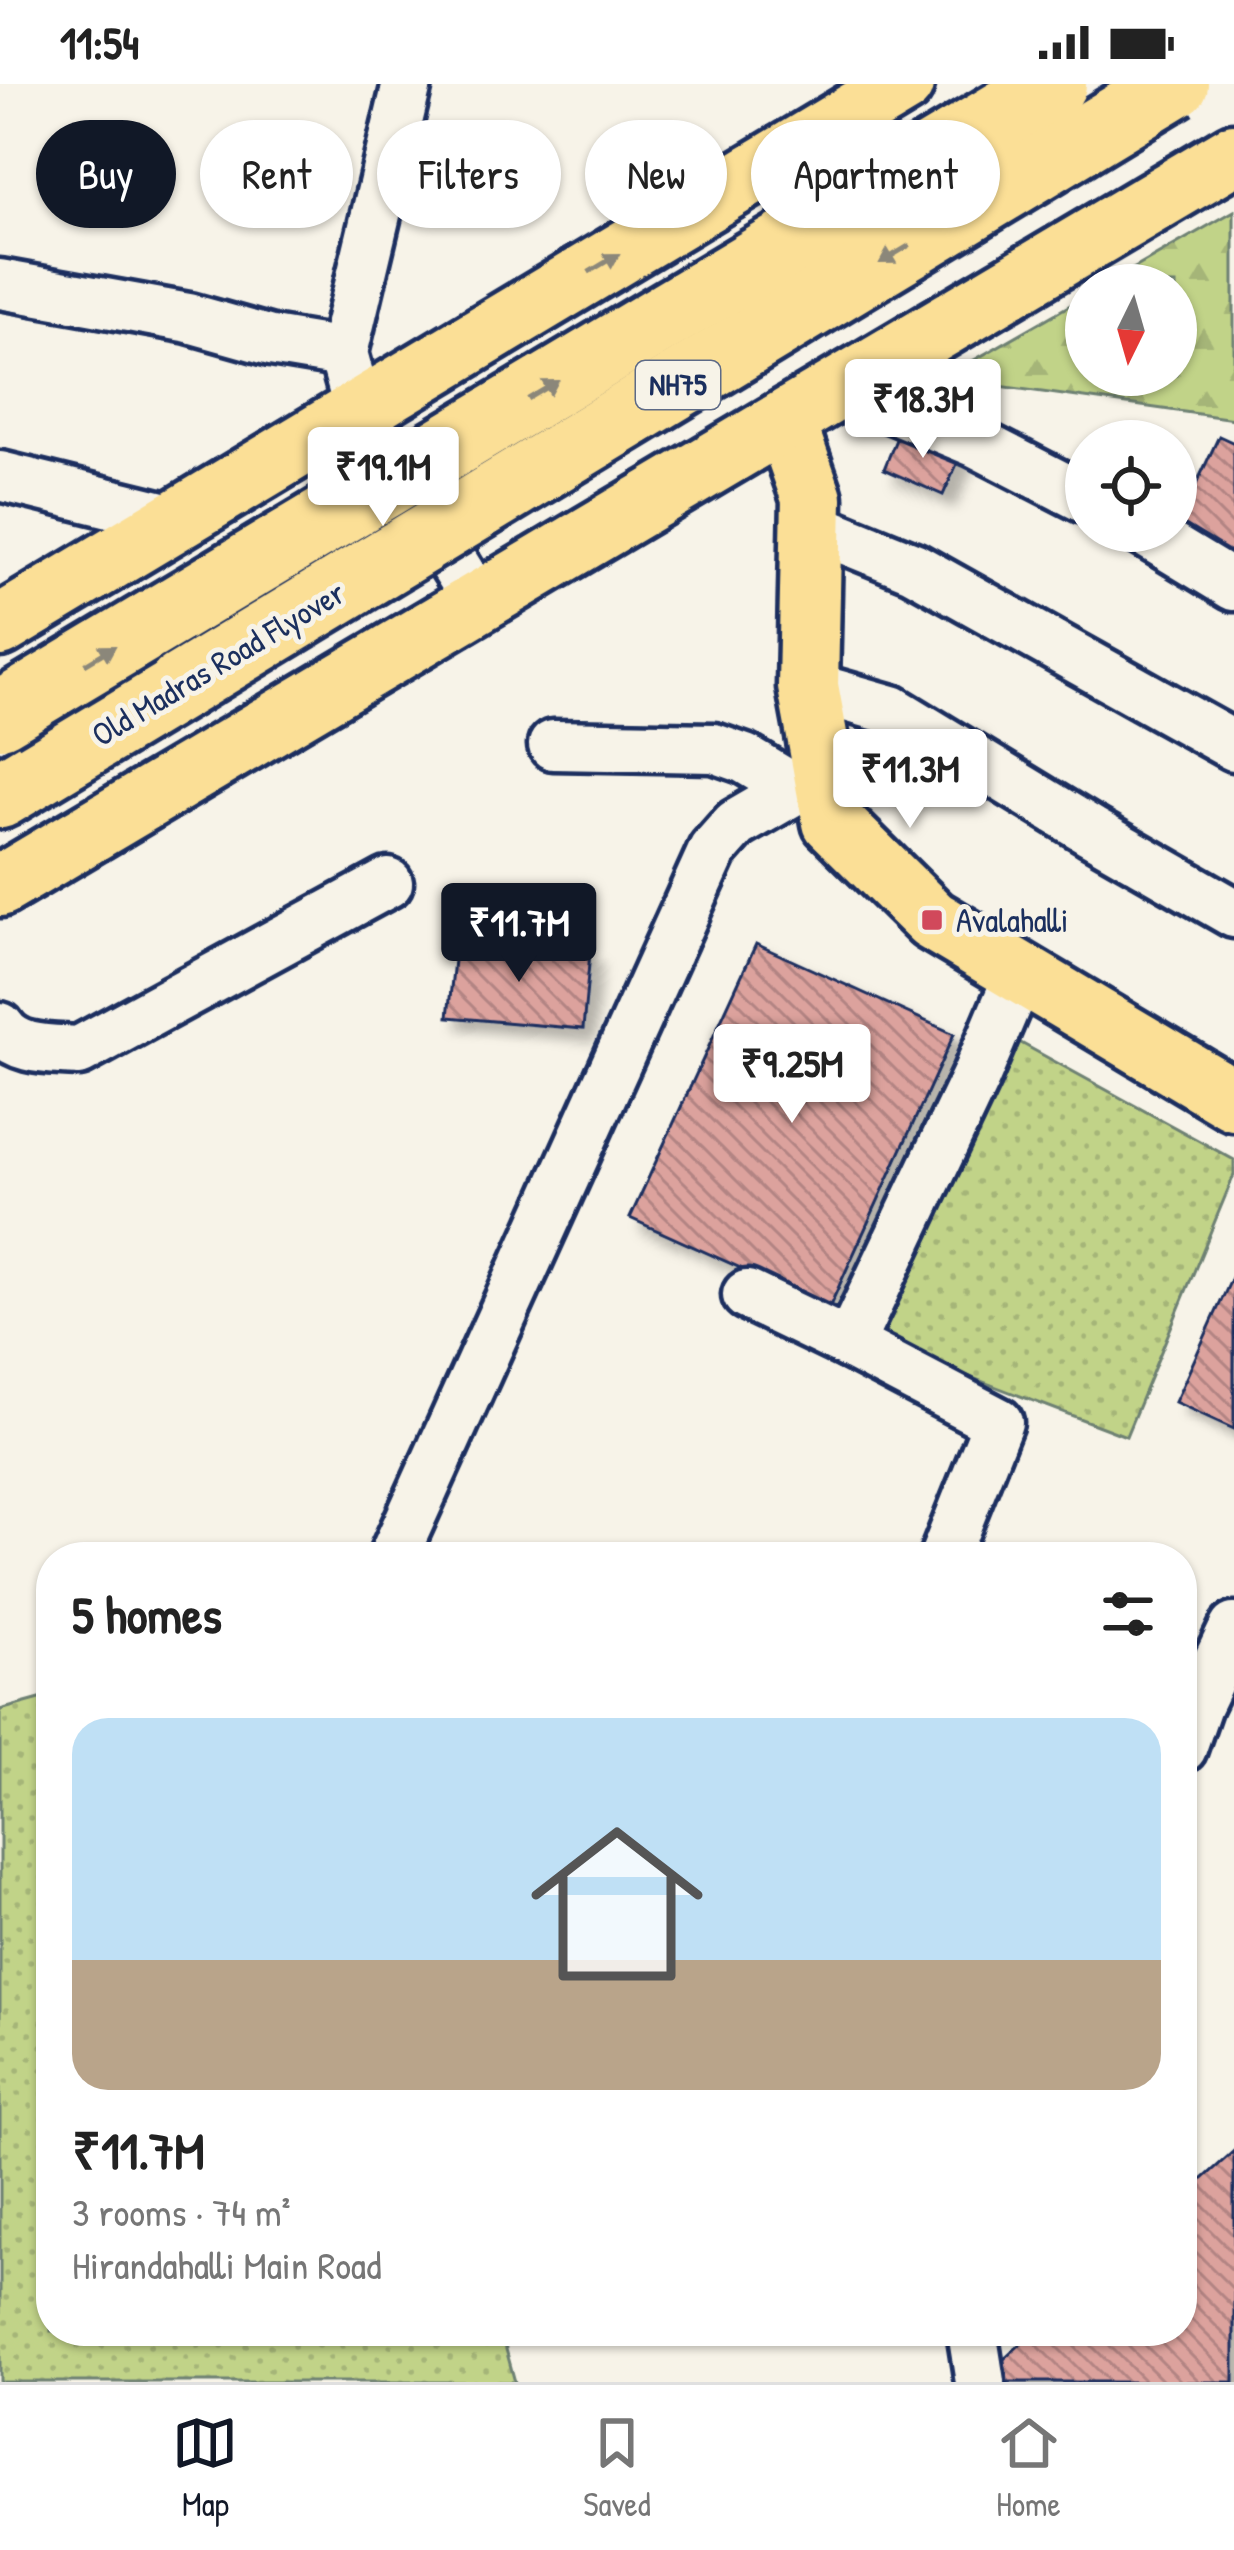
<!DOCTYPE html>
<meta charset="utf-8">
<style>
:root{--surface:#fff;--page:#f2f2f2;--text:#222;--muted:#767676;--line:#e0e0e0;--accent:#111827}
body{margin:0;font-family:"Patrick Hand",sans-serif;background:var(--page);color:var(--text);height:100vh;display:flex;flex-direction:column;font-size:45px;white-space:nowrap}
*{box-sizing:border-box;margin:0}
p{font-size:39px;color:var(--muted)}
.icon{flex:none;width:66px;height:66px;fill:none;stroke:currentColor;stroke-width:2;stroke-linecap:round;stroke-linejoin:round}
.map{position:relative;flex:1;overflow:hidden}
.side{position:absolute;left:36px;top:1458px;width:1161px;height:804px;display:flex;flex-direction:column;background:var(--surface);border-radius:48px;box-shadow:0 3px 9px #0004}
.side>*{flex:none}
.top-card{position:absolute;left:36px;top:36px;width:1164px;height:108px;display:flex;gap:24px}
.needle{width:78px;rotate:185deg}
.tools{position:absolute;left:1065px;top:180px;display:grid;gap:24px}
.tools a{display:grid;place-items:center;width:132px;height:132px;border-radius:50%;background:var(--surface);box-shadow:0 3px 9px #0004;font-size:60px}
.price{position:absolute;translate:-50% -102px;padding:0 27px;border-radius:12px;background:#fff;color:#222;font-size:39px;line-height:78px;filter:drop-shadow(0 3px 6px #0008)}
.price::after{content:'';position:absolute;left:50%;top:72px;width:36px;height:27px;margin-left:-18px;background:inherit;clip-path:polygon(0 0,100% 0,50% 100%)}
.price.active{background:var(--accent);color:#fff}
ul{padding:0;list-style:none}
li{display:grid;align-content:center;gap:24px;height:636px;padding:0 36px}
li+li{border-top:3px solid var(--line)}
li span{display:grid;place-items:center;height:372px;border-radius:36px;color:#555}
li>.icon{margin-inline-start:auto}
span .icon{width:216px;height:216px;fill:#fffc;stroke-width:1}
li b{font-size:51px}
h2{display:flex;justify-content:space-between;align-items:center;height:144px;padding:0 36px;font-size:51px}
.pill{padding:0 42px;border-radius:54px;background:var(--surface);box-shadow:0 3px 9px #0004;font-size:42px;line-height:108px}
.pill.active{background:var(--accent);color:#fff}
.status{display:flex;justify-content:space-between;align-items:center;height:84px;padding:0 60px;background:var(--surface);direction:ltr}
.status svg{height:33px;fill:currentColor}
.menu{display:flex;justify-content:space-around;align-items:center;height:168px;border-top:3px solid var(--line);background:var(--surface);font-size:33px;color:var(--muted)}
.menu a{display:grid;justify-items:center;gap:6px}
.menu .active{color:var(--accent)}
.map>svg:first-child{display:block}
</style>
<div class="status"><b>11:54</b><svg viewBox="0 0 49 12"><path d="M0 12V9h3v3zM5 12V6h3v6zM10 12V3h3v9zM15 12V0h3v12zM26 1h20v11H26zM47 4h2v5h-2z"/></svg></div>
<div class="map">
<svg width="1234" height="2298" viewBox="0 0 1234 2298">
<defs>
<pattern id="green-dots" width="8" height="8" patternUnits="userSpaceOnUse" patternTransform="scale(3)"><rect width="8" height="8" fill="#c1d388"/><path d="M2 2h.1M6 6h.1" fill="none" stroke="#a5b578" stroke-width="1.8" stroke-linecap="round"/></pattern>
<pattern id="forest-firs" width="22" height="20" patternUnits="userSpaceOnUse" patternTransform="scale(3)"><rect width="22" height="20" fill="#c1d388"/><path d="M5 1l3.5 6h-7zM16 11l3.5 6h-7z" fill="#a5b578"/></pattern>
<pattern id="building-back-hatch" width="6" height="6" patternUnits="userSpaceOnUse" patternTransform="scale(3)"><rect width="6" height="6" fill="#dca29d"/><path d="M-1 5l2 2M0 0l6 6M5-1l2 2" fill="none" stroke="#b28483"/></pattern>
<filter id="shadow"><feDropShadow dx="11" dy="11" stdDeviation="6" flood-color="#0004"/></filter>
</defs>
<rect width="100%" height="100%" fill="#f7f3e8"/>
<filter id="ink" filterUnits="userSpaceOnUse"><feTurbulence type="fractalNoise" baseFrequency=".00833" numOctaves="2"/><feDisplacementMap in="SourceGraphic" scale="24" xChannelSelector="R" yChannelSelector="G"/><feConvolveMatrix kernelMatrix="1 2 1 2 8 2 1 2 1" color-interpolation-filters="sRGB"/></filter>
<g filter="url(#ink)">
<g fill="url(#green-dots)" stroke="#6e8173" stroke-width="3">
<path d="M1010,953L1234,1076V1091L1126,1352L870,1255Z"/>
<path d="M51,1612V2247H501L515,2298H0V1626Z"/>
</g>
<path fill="url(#forest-firs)" stroke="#6e8173" stroke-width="3" d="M1234,127V335L943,294L1086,212V291H1176V201H1105Z"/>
<g fill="url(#building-back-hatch)" stroke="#1b2f5e" stroke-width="3" filter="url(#shadow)">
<path d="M901,343L962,369L943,411L884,385Z"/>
<path d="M1219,352L1234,359V464L1231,470L1176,443Z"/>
<path d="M456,857L590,869L583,945L448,933Z"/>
<path d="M756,860L954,950L829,1224L630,1134Z"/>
<path d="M1234,1189V1345L1175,1318Z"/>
<path d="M1234,2067V2298H1003L992,2286L1035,2247H1182V2114Z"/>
</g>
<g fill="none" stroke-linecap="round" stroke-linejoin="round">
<g stroke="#1b2f5e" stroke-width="57">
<g id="minor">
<path d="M407,0L343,269L359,327L478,518"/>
<path d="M0,200L189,234L271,257L343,269"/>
<path d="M841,303L975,358L1086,415"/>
<path d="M0,392L179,436"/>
<path d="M812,442L913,483L1234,662"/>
<path d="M1143,447L1234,502"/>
<path d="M808,602L892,626L1091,747L1234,829"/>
<path d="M553,661L714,664L745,675L795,705"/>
<path d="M0,943C16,968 52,965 79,967L388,799"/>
<path d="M747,1211L849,1260L998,1338L944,1473"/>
<path d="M849,1260L976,992L1020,888"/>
<path d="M393,1473L713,766L736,740L824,689"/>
<path d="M1182,1664L1197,1621L1234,1544"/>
<path d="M972,2247L980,2298"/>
</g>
</g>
<g stroke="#1b2f5e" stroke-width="69">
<g id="major">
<path d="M785,337L812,414L808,602L833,738L932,836L1234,1016"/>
<path d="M0,542L903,0"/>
<path d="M0,802L1234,70"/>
</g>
</g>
<g stroke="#1b2f5e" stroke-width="75">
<path id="highway" d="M0,711L181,602"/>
</g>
<use href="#minor" stroke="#f7f3e8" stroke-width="48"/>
<use href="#major" stroke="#fbdf96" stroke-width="60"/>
<use href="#highway" stroke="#fbdf96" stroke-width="66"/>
<g stroke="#1b2f5e" stroke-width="75" stroke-linecap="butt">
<g id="highway-bridge">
<path d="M181,602L1175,0"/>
<path d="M0,631L1053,0"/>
</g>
</g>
<use href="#highway-bridge" stroke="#fbdf96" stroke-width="66"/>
</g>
<defs><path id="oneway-solid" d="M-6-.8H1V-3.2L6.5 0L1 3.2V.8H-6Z" transform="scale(3)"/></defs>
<g fill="#8b877a">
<use href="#oneway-solid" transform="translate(895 170) rotate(149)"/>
<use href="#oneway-solid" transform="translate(604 179) rotate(-31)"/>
<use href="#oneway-solid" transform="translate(543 306) rotate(-31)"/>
<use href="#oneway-solid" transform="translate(100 571) rotate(-31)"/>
</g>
</g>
<rect fill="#d1495b" stroke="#f7f3e8" stroke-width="4.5" x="920" y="824" width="24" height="24" rx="6"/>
<g text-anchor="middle" stroke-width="10" stroke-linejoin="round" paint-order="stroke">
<rect fill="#f7f3e8" stroke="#5d6a87" stroke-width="3" x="636" y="277" width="84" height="48" rx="9"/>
<g font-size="30" font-weight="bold" fill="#1b2f5e">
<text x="678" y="311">NH75</text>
</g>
<g font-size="33" fill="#1b2f5e" stroke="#f7f3e8">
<text transform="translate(218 579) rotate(-31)" y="12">Old Madras Road Flyover</text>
</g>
<g font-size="33" fill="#1b2f5e" stroke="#f7f3e8" text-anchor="start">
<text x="956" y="848">Avalahalli</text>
</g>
</g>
</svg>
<div class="tools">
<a><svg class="needle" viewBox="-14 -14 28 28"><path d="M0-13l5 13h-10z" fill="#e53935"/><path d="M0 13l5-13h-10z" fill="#767676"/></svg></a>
<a><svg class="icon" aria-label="locate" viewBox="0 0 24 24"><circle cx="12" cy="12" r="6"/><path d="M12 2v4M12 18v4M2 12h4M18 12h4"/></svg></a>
</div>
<b class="price" style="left:923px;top:377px">₹18.3M</b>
<b class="price" style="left:383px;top:445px">₹19.1M</b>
<b class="price" style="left:910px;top:747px">₹11.3M</b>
<b class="price active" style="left:519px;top:901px">₹11.7M</b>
<b class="price" style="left:792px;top:1042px">₹9.25M</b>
<div class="top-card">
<a class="pill active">Buy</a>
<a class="pill">Rent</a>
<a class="pill">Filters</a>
<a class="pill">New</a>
<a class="pill">Apartment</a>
</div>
<section class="side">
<h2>5 homes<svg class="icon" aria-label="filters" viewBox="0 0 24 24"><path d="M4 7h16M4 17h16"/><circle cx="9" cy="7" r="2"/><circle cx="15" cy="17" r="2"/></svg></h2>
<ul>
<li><span style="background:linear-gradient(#bfe0f5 65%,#b9a48a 0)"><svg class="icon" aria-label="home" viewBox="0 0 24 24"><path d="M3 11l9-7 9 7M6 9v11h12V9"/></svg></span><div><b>₹11.7M</b><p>3 rooms · 74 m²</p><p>Hirandahalli Main Road</p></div></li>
</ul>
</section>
</div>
<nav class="menu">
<a class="active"><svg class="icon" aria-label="map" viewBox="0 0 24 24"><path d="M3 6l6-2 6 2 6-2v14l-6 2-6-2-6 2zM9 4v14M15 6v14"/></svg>Map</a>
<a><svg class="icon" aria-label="saved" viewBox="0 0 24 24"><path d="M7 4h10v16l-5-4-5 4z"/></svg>Saved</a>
<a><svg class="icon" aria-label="home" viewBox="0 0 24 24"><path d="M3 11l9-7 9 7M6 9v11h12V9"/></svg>Home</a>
</nav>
